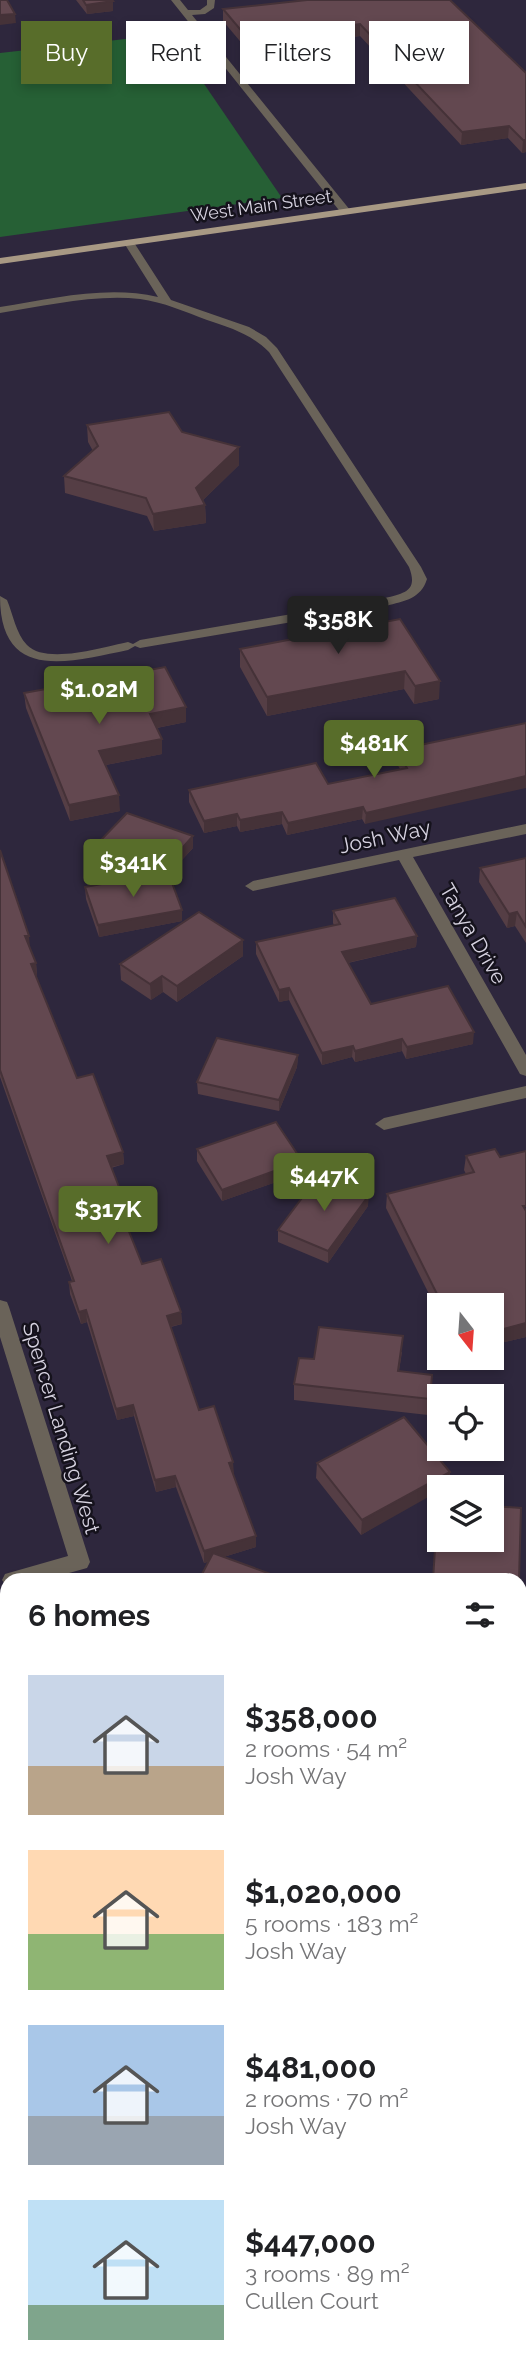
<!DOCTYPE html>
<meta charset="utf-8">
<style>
:root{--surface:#fff;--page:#f2f2f2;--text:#202124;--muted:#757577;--accent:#586d2a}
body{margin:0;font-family:Raleway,sans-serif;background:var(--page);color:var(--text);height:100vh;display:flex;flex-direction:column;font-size:26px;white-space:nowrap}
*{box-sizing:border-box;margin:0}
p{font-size:23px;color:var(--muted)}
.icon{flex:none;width:38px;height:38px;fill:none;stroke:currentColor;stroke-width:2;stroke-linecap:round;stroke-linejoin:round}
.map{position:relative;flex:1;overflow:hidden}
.panel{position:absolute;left:0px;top:1573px;width:527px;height:800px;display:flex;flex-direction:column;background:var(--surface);border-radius:21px 21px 0 0;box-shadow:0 4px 10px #0003}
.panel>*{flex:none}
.banner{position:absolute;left:21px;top:21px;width:485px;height:63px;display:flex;gap:14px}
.needle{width:46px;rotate:163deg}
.fabs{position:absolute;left:427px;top:1293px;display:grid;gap:14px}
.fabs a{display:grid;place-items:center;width:77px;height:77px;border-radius:0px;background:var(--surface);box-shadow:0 4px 10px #0003;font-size:35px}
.price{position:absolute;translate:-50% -60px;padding:0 16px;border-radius:7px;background:var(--accent);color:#fff;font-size:23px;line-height:46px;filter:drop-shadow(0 2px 4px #0008)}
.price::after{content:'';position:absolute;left:50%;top:42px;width:21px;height:16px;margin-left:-10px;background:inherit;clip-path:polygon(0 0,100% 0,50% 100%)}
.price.on{background:#222;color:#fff}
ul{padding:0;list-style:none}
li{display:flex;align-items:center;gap:21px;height:175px;padding:0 28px}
li span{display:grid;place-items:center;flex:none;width:196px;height:140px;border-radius:0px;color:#555}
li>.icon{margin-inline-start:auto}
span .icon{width:84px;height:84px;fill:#fffc;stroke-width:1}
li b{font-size:30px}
h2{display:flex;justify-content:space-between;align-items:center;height:84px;padding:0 28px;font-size:30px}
.chip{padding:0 24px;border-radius:0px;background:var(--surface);box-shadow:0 4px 10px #0003;font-size:24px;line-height:63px}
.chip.on{background:var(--accent);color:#fff}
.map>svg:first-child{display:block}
</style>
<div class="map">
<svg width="526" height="2372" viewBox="0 0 526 2372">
<rect width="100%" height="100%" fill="#2e273d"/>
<path fill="#266035" d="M170,34L282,198L0,237V53Z"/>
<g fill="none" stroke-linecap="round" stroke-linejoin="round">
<g fill="#6a6359" fill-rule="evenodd">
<path d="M171,0H180L188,10H200L207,5V0H215L214,8L205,14L192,15L350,210V214H342Z"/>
<path d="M125,241H133L171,300L249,327L266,337L277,348L421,567L427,579C421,599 404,601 386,606L140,648L135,646L128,650C69,662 0,683 0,596L7,600C13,614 16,634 27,645C46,665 104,647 128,642L133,644L140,640L385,598C406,593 418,590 409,567L269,352C251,334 231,328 207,320C186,312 163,302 140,299C94,294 46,306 0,313V307C52,299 106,285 158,297L124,243Z"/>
<path d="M526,824V834L413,857L526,1055V1076L520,1074L399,860L253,891L245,886L253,881Z"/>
<path d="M526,1086V1098L384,1130L375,1124L384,1118Z"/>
<path d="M0,1300L7,1302L9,1307L90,1562L87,1568L44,1580H7V1587L2,1580L5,1574L68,1556L0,1337Z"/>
<path d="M526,1697V1717L520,1718V1698Z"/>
<path d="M520,1830L526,1833V1862L520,1859Z"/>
<path d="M7,1858V1880L0,1882V1860Z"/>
</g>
<path fill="#a89984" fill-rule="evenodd" d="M526,183V189L0,264V258Z"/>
</g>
<g fill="#553e45">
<path d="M76,0H112L113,11L87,14Z"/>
<path d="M307,0L526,73V152L522,153L508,138L461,145L360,36L308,43V52L255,59L223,21V9Z"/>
<path d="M87,425L182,432L239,447V465L203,500L205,505L206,523L154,531L147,516L65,493L64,476L93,451L88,442Z"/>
<path d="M299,621L358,627L439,699L414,704L404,689L267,716L240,667V649L299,638Z"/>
<path d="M24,693L186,722L157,728L162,739V754L106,765L120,811L70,821L26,708Z"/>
<path d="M526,723L365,824L362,819L287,835L282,824L240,832L237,826L204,833L189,802V790L328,784L400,769L396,762V750Z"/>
<path d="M99,842L193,848L169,874L182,910V921L99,937L86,899L85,887L157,874L100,853Z"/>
<path d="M0,850L29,936V948L36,963L37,975L36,976L77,1078L123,1152L124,1164L111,1168L119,1187L120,1199L116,1200L142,1264L181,1312L182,1324L171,1327L199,1410L234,1474H233L256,1536V1547L204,1563L176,1487L156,1492L134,1416L117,1420L87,1322L81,1324L70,1294L69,1282L72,1281L0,1077Z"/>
<path d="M526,858V943L515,926L507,928L479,882L480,868Z"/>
<path d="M333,911L417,936L416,947L348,963L371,1004L473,1044L406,1059L402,1051L355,1062L352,1057L322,1065L289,1000L279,1002L256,954V942L334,925L333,923Z"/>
<path d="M243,940V956L177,1002L163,992L151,1000L121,980L120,964Z"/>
<path d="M298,1055L297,1067L279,1111L198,1094L197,1082Z"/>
<path d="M197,1149L302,1161V1173L222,1201L197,1161Z"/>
<path d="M495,1149L526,1337L492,1345V1306H439V1314L386,1208L387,1194L466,1174L464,1170L466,1156Z"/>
<path d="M368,1206L328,1263L278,1242V1230Z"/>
<path d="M402,1352L399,1371L432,1375L428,1415L294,1400V1384L314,1359Z"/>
<path d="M317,1463L450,1472L448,1487L439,1488L361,1535L316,1478Z"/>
</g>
<g fill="#453238">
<path d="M113,1V11L87,14L86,5Z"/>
<path d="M15,14L16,23L0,25V15Z"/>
<path d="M360,24V36L308,43V52L255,59V47L300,32Z"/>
<path d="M509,126L508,138L461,145L462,132Z"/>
<path d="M523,140H526V152L522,153Z"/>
<path d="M239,447V465L197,506L205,505L206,523L154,531L153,514L196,488Z"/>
<path d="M405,671L404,689L267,716V697Z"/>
<path d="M440,681L439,699L414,704L415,686Z"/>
<path d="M186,707V722L151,729L150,714Z"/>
<path d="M162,739V754L100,766L99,751Z"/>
<path d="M526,776V788L365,824L366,813Z"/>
<path d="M119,795L120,811L70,821L69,805Z"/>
<path d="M363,807L362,819L287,835L288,823Z"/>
<path d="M282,812V824L240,832V820Z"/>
<path d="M237,814V826L204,833V821Z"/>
<path d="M193,836V848L166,877V866Z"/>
<path d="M182,910V921L99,937L98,925Z"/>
<path d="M517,912L515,926L507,928L509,914Z"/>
<path d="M25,936H29L30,948L26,949Z"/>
<path d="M417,936L416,947L342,964V952Z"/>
<path d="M243,940V956L177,1002V986Z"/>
<path d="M36,963L37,975L32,976L31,964Z"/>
<path d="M162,976L163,992L151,1000L150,984Z"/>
<path d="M289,988V1000L279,1002V990Z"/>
<path d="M474,1032L473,1044L406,1059L407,1047Z"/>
<path d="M402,1039V1051L355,1062V1051Z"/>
<path d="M353,1046L352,1057L322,1065V1053Z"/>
<path d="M298,1055L297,1067L279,1111V1100Z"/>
<path d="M123,1152L124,1164L107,1168V1156Z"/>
<path d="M302,1161V1173L222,1201V1190Z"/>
<path d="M119,1187L120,1199L113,1201L112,1189Z"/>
<path d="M369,1195L368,1206L328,1263V1251Z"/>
<path d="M86,1310L87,1322L81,1324L79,1312Z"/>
<path d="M181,1312L182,1324L168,1327L167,1316Z"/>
<path d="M526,1323V1337L492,1345V1332Z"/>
<path d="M133,1405L134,1416L117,1420L116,1409Z"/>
<path d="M233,1462L234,1474L229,1475V1463Z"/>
<path d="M450,1472L448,1487L439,1488V1491L361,1535L362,1520Z"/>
<path d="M175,1476L176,1487L156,1492L155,1480Z"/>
<path d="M256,1536V1547L204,1563V1551Z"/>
<path d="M7,1742V1755L0,1757V1744Z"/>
<path d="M526,2150V2159L520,2161V2152Z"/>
<path d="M7,2185V2193L0,2195V2187Z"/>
</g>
<g fill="#634850" stroke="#453238" stroke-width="2">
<path d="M0,0H7L15,14L0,15Z"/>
<path d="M83,0H112L113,1L86,5Z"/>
<path d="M307,0H450L526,73V140H523L509,126L462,132L360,24L300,32L308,40L255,47L223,9Z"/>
<path d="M169,412L182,432L239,447L196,488L205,505L153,514L146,498L64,476L98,446L87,425Z"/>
<path d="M348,612L358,627L400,619L440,681L415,686L405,671L267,697L240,649L309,636L299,621Z"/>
<path d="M165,667L186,707L150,714L162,739L99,751L119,795L69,805L24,693Z"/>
<path d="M526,723V776L366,813L363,807L288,823L282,812L240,820L237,814L204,821L189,790L316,763L328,784L407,768L396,750Z"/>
<path d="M127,813L193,836L166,866L99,842Z"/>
<path d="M0,850L29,936H25L36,963L31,964L77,1078L93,1074L123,1152L107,1156L119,1187L112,1189L142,1264L161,1259L181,1312L167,1316L199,1410L214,1406L233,1462L229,1463L256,1536L204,1551L175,1476L155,1480L133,1405L116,1409L86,1310L79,1312L69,1282L74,1281L0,1070Z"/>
<path d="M526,858V927L517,912L509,914L480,868Z"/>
<path d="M168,872L182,910L98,925L85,887Z"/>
<path d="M395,898L417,936L342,952L371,1004L448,986L474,1032L407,1047L402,1039L355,1051L353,1046L322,1053L289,988L279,990L256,942L340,924L333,911Z"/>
<path d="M199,912L243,940L177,986L162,976L150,984L120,964Z"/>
<path d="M217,1038L298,1055L279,1100L197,1082Z"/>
<path d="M276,1122L302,1161L222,1190L197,1149Z"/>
<path d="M495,1149L500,1157L526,1151V1206H523L526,1211V1323L492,1332V1306H443L387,1194L474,1172L466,1156Z"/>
<path d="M320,1174L369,1195L328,1251L278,1230Z"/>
<path d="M319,1327L403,1336L398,1371L432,1375L430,1399L294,1384L299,1358L314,1359Z"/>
<path d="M404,1417L450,1472L362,1520L317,1463Z"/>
<path d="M438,1501H439V1540H492V1506L521,1508L519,1580H433Z"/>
<path d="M213,1553L287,1580H199Z"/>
<path d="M7,1652V1742L0,1744V1654Z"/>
<path d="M520,2111L526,2128V2150L520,2152Z"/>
<path d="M0,2118H2L7,2140V2185L0,2187Z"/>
</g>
<g text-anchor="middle" stroke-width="5" stroke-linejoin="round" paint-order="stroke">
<g font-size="18" fill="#d5d1df" stroke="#15121c">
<text transform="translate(261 206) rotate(-8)" y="6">West Main Street</text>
</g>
<g font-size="21" fill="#d5d1df" stroke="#15121c">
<text transform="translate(385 837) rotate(-12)" y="7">Josh Way</text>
<text transform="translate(473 934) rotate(60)" y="7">Tanya Drive</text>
<text transform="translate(61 1428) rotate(73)" y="7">Spencer Landing West</text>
</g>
</g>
</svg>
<div class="fabs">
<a><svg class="needle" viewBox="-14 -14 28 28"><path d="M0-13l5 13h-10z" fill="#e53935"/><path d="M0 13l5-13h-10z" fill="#757577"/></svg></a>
<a><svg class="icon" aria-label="locate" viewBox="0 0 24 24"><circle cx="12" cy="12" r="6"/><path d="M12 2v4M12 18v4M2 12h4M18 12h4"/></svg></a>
<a><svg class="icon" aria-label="layers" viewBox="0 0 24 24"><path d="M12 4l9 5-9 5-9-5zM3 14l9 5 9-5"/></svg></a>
</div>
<b class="price on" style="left:338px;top:656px">$358K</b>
<b class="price" style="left:99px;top:726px">$1.02M</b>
<b class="price" style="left:374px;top:780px">$481K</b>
<b class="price" style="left:133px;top:899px">$341K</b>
<b class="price" style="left:324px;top:1213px">$447K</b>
<b class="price" style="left:108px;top:1246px">$317K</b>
<div class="banner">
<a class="chip on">Buy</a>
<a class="chip">Rent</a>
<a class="chip">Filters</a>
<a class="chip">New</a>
</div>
<section class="panel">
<h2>6 homes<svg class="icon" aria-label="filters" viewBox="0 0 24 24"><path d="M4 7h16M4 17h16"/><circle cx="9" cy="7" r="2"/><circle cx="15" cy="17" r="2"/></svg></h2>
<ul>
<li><span style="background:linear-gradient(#c9d6e8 65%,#b9a48a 0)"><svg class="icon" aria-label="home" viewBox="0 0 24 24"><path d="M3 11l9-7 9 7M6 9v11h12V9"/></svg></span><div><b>$358,000</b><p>2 rooms · 54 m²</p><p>Josh Way</p></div></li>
<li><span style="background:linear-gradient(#ffd9b3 60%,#8fb573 0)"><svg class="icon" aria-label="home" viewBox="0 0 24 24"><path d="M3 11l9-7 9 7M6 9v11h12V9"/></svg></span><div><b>$1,020,000</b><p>5 rooms · 183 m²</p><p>Josh Way</p></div></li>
<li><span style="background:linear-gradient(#a9c7e8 65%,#9aa5b1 0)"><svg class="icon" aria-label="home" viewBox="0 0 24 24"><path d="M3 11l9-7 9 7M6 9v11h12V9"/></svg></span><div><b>$481,000</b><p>2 rooms · 70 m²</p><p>Josh Way</p></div></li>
<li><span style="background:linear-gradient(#bfe0f5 75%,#7fa58c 0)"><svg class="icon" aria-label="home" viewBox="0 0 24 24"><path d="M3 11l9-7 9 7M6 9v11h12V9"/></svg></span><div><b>$447,000</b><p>3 rooms · 89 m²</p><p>Cullen Court</p></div></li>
</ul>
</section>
</div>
